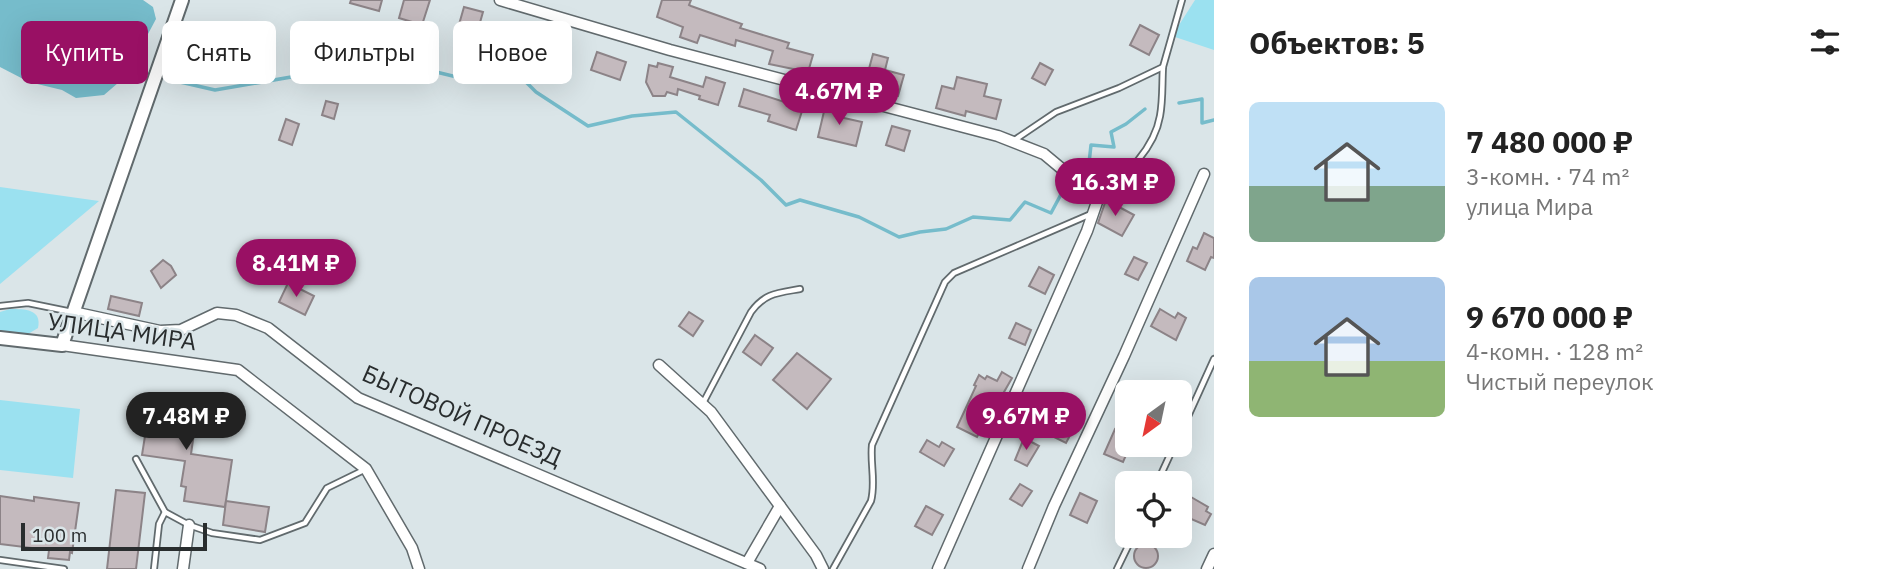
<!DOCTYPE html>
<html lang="ru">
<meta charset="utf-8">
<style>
:root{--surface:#fff;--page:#f2f2f2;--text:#222;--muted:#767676;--accent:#991064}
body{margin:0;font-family:"IBM Plex Sans",sans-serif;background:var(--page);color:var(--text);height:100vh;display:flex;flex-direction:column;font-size:26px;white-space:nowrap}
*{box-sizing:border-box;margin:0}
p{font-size:23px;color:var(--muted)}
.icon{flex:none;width:38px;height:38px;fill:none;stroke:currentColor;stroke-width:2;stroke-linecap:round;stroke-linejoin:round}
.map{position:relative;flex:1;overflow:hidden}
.sheet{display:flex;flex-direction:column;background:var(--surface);width:665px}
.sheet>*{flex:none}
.guide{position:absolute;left:21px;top:21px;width:665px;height:63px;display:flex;gap:14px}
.needle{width:46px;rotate:213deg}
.fabs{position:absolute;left:1115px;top:380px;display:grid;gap:14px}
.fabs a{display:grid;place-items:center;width:77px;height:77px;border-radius:10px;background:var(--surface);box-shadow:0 7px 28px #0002;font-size:35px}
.scale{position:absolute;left:21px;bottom:18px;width:186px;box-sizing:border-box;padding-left:7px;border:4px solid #292d2e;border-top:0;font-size:19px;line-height:24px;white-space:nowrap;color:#292d2e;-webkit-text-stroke:5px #dae5e8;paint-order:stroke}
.price{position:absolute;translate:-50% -60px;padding:0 16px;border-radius:24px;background:var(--accent);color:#fff;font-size:23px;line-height:46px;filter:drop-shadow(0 2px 4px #0008)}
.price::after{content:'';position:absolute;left:50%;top:42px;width:21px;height:16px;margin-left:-10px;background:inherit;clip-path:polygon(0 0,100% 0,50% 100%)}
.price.on{background:#222;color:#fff}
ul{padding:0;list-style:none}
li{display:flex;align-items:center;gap:21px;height:175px;padding:0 35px}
li span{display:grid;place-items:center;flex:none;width:196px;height:140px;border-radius:10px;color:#555}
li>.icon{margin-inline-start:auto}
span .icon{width:84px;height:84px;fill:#fffc;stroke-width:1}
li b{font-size:30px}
h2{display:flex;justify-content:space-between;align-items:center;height:84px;padding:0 35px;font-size:30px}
.chip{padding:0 24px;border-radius:10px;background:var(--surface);box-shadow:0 7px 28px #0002;font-size:24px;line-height:63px}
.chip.on{background:var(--accent);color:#fff}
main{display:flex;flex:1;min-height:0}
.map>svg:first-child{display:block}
</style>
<main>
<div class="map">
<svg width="1214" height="569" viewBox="0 0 1214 569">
<rect width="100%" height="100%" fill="#dae5e8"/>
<g fill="#9be1f0">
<path d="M1195,0H1214V50L1172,36Z"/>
<path d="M0,187L99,201L0,284Z"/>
<path d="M10,309C25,309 42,309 38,328L28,334L0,331V312Z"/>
<path d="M0,400L80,409L73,478L0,470Z"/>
</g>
<path fill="#76bccb" d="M0,0H143L153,7L156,19L125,77L104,95L76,98L62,90L29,82L0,67Z"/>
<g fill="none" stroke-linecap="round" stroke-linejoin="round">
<g stroke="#76bccb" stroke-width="3.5">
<path d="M129,69L148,74"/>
<path d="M167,79L215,90L303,75L357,70L395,62L465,79L506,62L536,92L588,126L632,116L676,112L761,180L786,205L800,200L859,217L899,237L920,232L946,229L973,217L1010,220L1025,202L1051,213L1066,185"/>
<path d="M1179,103L1202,99V123L1214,120"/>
<path d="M1077,168L1086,174L1095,169L1089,163L1091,145L1114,147L1111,132L1126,124L1145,109"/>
</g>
</g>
<g fill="#c4babe" stroke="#8c8387" stroke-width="2">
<path d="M351,0H382L379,11L350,3Z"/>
<path d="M404,0H430L422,25L399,18Z"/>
<path d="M662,0H691L689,5L691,6L742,24L740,28L789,43L787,48L813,55L808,72L769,64L773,51L736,40L735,46L700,35L697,43L680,37L683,27L657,17Z"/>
<path d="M464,7L483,12L475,40L456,35Z"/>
<path d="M530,25L544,30L536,56L522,52Z"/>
<path d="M1140,25L1159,35L1149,55L1130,45Z"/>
<path d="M597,52L626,62L620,80L591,70Z"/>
<path d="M873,54L888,58L885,70L904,75L898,96L864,87Z"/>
<path d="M658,63L673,67L670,77L703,87L706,77L725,83L718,105L699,99L700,96L678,89L677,95L667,92L665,96H653L646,82L649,65L657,67Z"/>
<path d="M1040,63L1053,70L1045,85L1032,78Z"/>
<path d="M957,77L987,84L984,96L1001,100L996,119L966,111L965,116L936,108L942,86L954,89Z"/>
<path d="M744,89L803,108L796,130L768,121L770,115L739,106Z"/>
<path d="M326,101L338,104L334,119L322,115Z"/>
<path d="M826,103L837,106L835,116L862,122L856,146L818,137Z"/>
<path d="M286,119L299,124L292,145L279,140Z"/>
<path d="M892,126L910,131L904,151L886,145Z"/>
<path d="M1106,200L1134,215L1122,236L1098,223Z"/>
<path d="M1204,233L1214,238V258L1211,257L1205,270L1187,261L1193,247L1197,249Z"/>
<path d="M1134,257L1147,263L1138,280L1125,274Z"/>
<path d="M163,260L171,266L176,275L161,288L151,271Z"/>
<path d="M1039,267L1054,275L1045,294L1029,286Z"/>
<path d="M288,283L314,296L305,315L279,302Z"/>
<path d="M111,296L142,303L139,316L108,309Z"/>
<path d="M1160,309L1175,318L1178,313L1186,318L1176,340L1151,326Z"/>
<path d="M689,312L703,321L693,336L679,326Z"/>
<path d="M1016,323L1031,330L1025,345L1009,338Z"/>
<path d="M755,335L773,348L761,365L743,352Z"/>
<path d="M797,353L831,379L807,409L773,380Z"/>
<path d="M1002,372L1012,378L992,413L998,415L990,433L981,429L977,437L957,427L976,386L974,385L979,375L985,379L987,376L997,381Z"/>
<path d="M151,398L198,405L191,454L232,460L225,507L184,501L186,487L181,486L185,461L142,455Z"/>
<path d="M1059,403L1081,415L1066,443L1048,434L1059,414L1055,412Z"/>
<path d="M1115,429L1127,434V444H1131L1123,462L1104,454Z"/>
<path d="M1024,438L1039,446L1027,466L1015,460Z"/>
<path d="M927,440L939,447L942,442L954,449L944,466L920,452Z"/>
<path d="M1020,484L1032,491L1022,506L1010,499Z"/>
<path d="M116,490L145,493L136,569H107Z"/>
<path d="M1080,493L1097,501L1087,523L1070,515Z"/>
<path d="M0,496L34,501V497L79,503L72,553L70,552L69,560L48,558L49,550L0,544Z"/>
<path d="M1191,497L1208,507L1206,511L1211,514L1205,525L1182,515Z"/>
<path d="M226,501L269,507L265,532L223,525Z"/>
<path d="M926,506L943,515L932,535L915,526Z"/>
<circle cx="1146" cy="556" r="12"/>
</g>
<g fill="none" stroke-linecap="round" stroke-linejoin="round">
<g stroke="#616a6d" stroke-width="8">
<g id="service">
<path d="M1013,141L1056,112L1119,88L1163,67L1182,0"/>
<path d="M1099,198C1124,176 1154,151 1160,116C1163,100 1162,83 1163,67"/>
<path d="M0,306L28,303L72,312"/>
<path d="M703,403L751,312C765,293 777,293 800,289"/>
<path d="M1180,434L1214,359"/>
<path d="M136,459L165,512L189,525L212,533L260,540L305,523L327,488L366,469"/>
<path d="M1157,483L1175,444"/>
<path d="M0,560L64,569"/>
<path d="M154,569L159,524L165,512"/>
<path d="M833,569L871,501C876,482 870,464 872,445L945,282L954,273L1091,214"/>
<path d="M1117,569L1133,536"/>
</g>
</g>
<g stroke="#616a6d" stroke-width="13">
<g id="minor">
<path d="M500,0L670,50L998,136L1044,154L1098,199L1087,231L938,569"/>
<path d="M73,312L160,331L181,330L217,313L236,315L268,328L358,398L760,569"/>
<path d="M62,345L238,370L366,469L412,548L419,569"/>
<path d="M659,365L711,412L816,555L823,569"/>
<path d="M747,563L780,506"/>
<path d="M183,569L189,525"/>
<path d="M1028,569L1054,506L1124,356L1204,174"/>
<path d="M1207,569L1214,554"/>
</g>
</g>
<g stroke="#616a6d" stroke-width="16">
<path id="tertiary" d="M0,338L62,345L182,0"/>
</g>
<use href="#service" stroke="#fff" stroke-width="4.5"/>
<use href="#minor" stroke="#fff" stroke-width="10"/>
<use href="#tertiary" stroke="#fff" stroke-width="12"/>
</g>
<g text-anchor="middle" stroke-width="5" stroke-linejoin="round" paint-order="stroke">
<g font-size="24" fill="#292d2e" stroke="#dae5e8">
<text transform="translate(122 332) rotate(8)" y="8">УЛИЦА МИРА</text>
<text transform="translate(462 416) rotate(24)" y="8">БЫТОВОЙ ПРОЕЗД</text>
</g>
</g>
</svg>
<div class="fabs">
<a><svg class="needle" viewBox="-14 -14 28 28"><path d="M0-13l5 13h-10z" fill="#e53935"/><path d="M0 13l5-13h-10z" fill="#767676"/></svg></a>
<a><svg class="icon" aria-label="locate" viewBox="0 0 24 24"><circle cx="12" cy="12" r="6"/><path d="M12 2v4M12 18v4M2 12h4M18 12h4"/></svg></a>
</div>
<div class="scale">100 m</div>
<b class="price" style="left:839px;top:127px">4.67M ₽</b>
<b class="price" style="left:1115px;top:218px">16.3M ₽</b>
<b class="price" style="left:296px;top:299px">8.41M ₽</b>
<b class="price on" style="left:186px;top:452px">7.48M ₽</b>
<b class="price" style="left:1026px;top:452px">9.67M ₽</b>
<div class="guide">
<a class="chip on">Купить</a>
<a class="chip">Снять</a>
<a class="chip">Фильтры</a>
<a class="chip">Новое</a>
</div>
</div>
<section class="sheet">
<h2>Объектов: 5<svg class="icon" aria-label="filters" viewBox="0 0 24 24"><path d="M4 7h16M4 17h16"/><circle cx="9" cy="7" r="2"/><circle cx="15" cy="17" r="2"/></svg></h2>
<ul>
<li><span style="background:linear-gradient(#bfe0f5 60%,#7fa58c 0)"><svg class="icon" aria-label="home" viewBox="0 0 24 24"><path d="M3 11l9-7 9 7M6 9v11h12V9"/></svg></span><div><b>7 480 000 ₽</b><p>3-комн. · 74 m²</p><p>улица Мира</p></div></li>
<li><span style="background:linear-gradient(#a9c7e8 60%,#8fb573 0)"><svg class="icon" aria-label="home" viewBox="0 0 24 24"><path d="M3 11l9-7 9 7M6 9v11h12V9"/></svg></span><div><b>9 670 000 ₽</b><p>4-комн. · 128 m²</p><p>Чистый переулок</p></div></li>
</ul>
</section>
</main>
